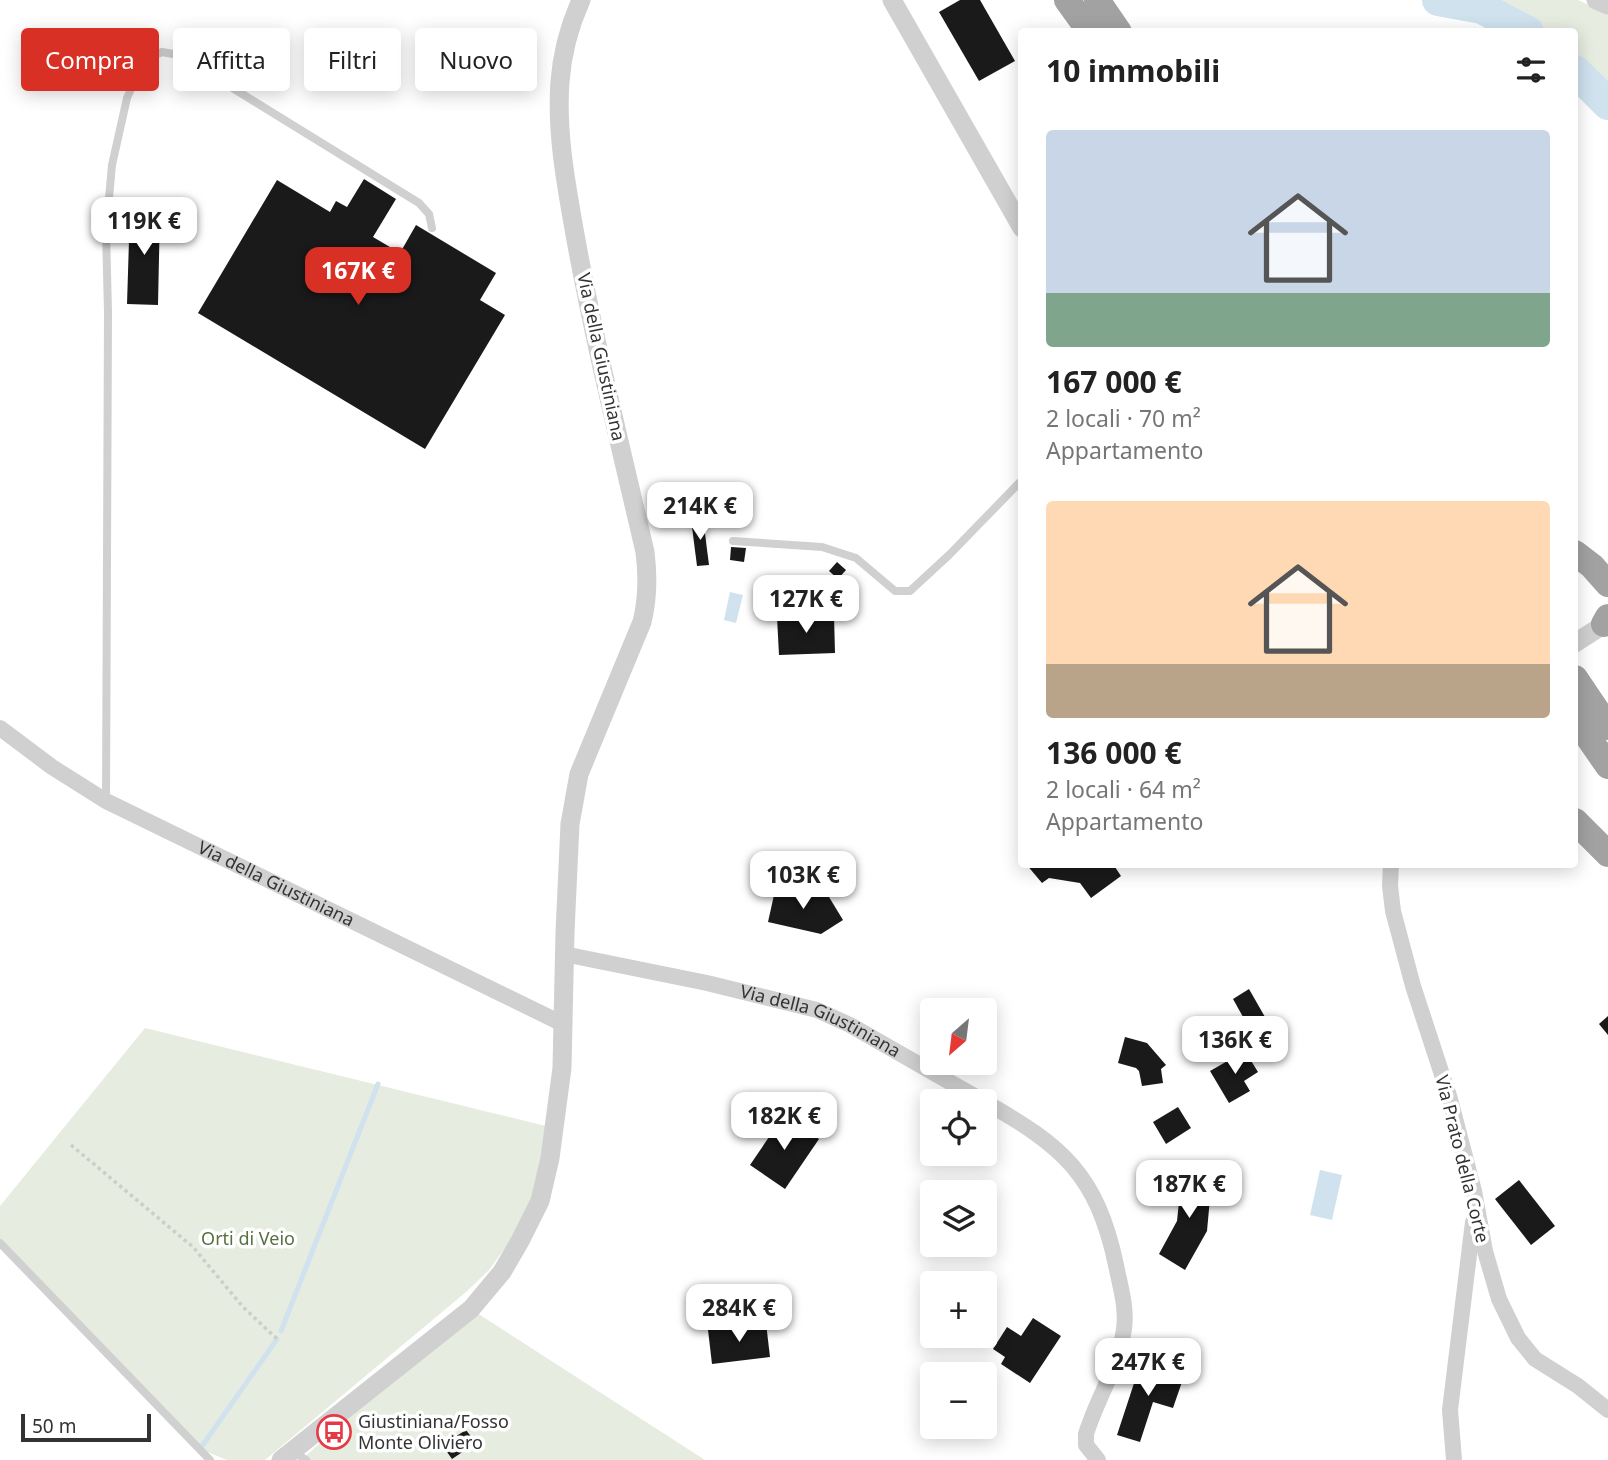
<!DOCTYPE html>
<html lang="it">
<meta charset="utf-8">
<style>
:root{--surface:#fff;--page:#f6f6f6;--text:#222;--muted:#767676;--accent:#d93025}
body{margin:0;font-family:"Noto Sans",sans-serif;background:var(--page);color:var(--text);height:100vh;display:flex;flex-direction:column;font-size:26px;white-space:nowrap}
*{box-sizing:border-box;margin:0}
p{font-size:23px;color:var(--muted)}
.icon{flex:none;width:38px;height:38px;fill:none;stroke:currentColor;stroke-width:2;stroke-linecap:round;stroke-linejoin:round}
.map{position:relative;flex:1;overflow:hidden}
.drawer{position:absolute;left:1018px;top:28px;width:560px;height:840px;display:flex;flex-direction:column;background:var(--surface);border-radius:7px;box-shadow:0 4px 18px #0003}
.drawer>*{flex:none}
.top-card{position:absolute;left:21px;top:28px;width:665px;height:63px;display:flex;gap:14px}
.needle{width:46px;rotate:208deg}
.controls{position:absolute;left:920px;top:998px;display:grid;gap:14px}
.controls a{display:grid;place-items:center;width:77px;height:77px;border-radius:7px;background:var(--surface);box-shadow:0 4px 18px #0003;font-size:35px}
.scale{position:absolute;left:21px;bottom:18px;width:130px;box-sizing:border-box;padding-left:7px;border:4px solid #333;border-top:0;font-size:19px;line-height:24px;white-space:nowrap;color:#333;-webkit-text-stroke:5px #fff;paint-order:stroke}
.price{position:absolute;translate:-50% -60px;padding:0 16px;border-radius:14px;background:#fff;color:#222;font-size:23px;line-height:46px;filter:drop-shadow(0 2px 4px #0008)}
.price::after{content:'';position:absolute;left:50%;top:42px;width:21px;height:16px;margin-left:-10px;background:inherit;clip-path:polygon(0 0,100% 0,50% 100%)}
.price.on{background:var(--accent);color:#fff}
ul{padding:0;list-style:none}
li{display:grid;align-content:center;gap:14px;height:371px;padding:0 28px}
li span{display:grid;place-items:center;height:217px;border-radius:7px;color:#555}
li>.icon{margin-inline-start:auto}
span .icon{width:126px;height:126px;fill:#fffc;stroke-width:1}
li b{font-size:30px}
h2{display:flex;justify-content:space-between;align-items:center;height:84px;padding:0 28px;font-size:30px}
.chip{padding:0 24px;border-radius:7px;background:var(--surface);box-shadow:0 4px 18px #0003;font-size:24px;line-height:63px}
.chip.on{background:var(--accent);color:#fff}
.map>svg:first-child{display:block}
</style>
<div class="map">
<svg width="1608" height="1460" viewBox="0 0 1608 1460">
<rect width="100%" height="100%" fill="#fff"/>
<g fill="#e6ecdf">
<path d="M1468,0H1578L1608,14V99L1575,61V32L1538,31L1519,16L1493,1Z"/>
<path d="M145,1028L554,1128L528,1208L508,1244L489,1270L466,1292L265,1460H227L200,1449L0,1243V1206Z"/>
<path d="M471,1309L705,1460H301Z"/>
</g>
<g fill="#cfe2ee">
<path d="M730,592L743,595L736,623L724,620Z"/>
<path d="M1320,1170L1342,1175L1332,1220L1310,1215Z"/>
</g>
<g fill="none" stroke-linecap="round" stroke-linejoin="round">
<g stroke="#cfe2ee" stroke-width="5">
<path d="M281,1331L378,1084"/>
<path d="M200,1449L277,1339"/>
</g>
<g stroke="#cfe2ee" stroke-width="32">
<path d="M1438,0L1482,8L1528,32"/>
<path d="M1575,71L1608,104"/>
</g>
</g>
<g fill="#1a1a1a">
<path d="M960,0H980L1015,61L979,81L939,12Z"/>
<path d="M364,179L396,199L373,237L400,253L416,225L496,273L480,300L505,315L425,449L198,313L277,180L330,212L336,201L347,207Z"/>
<path d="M130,209L160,210L158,305L127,304Z"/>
<path d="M703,518L709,565L697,566L691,519Z"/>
<path d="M731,547L746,548L744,562L730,560Z"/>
<path d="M837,562L846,570L838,579L829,571Z"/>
<path d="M834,615L835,653L779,655L777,617Z"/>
<path d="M1026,864H1113L1121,876L1091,898L1080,883L1049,878L1042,883Z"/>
<path d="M776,886L829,897L843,920L821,934L768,922Z"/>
<path d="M1249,989L1269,1024L1252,1033L1233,999Z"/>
<path d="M1608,1016V1035L1599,1024Z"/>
<path d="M1125,1037L1147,1043L1166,1065L1161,1069L1163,1083L1142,1086L1139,1071L1136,1068L1118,1063Z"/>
<path d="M1245,1051L1258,1072L1244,1081L1250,1091L1229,1103L1210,1071Z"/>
<path d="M1178,1107L1191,1128L1166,1144L1153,1122Z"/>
<path d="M784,1115L819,1139L785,1189L750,1165Z"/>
<path d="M1182,1173L1212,1176L1207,1231L1185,1270L1159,1254L1177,1221Z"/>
<path d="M1519,1180L1555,1226L1531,1245L1495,1199Z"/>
<path d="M1033,1318L1061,1336L1030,1383L1001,1364L1005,1357L993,1349L1007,1327L1021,1336Z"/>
<path d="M766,1323L770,1357L712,1364L708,1330Z"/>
<path d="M1141,1362L1184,1376L1173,1408L1153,1402L1140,1442L1117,1435Z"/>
<path d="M466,1430L476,1443L452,1459L442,1445Z"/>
</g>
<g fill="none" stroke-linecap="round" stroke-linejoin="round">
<path stroke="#cdcdcd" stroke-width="3.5" stroke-dasharray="3.5 3.5" stroke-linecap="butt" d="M71,1145L193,1247L243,1307L277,1339"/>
<g stroke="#d0d0d0" stroke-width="8">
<path d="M733,541L822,547L856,558L895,591H910L949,555L1022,480"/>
<path d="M106,801L108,312L106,231L112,165L127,98L142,64L150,57L162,52L179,55L419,203L429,214L432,228"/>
<path d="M0,1243L210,1460"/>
<path d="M293,1451L306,1460"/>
</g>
<g stroke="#d0d0d0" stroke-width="16">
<path id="s1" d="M0,728L52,767L106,801L563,1024"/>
<path d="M1391,864L1390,886L1393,911L1413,986L1450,1099L1474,1191L1485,1251L1499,1299L1518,1338L1535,1359L1578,1386L1608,1410"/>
<path id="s2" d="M564,954L707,983L817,1010L850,1025L983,1101"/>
<path d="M985,1102C1063,1146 1097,1175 1116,1265C1120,1286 1127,1307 1124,1329C1119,1366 1097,1398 1086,1434V1445L1098,1460"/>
<path d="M1454,1460L1450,1410L1473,1222"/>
</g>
<g stroke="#d0d0d0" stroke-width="19">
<path d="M892,0L1022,228"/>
<path d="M1596,0L1608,5"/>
<path d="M1575,643L1608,622"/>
<path d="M281,1460L471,1309L502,1272L520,1241L540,1201L550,1158L562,1068L565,932L570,824L579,774L642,622C648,598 648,576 645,552C621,448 595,345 576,240C567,189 556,134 560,82C562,52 569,27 581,0"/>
</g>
<g stroke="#a2a2a2" stroke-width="26">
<path d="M1067,0L1090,32"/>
<path d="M1097,0L1119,32"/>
<path d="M1575,553L1592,566L1608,584"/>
<path d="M1604,624L1608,617"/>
<path d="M1575,678L1608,727"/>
<path d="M1575,718L1608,766"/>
<path d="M1575,821L1608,854"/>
</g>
</g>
<defs>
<g id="bus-ring" transform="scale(1.75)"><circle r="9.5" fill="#fff" stroke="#e63946" stroke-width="1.5"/><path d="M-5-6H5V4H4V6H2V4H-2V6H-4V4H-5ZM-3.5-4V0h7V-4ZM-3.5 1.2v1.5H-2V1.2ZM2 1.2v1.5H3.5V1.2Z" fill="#e63946"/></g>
</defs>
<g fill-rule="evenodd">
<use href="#bus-ring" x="334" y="1432"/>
</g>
<g text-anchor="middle" stroke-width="7" stroke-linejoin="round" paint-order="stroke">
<g font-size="18" fill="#333" stroke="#fff">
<text transform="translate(601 357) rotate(78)" y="6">Via della Giustiniana</text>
<text dy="6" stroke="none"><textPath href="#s1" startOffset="318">Via della Giustiniana</textPath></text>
<text dy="6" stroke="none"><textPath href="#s2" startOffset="266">Via della Giustiniana</textPath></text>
<text transform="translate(1462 1159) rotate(76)" y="6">Via Prato della Corte</text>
</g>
<g font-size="18" fill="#56703f" stroke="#fff">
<text x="248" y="1245">Orti di Veio</text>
</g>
<g font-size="18" fill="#333" stroke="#fff" text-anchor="start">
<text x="358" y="1428">Giustiniana/Fosso<tspan x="358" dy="21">Monte Oliviero</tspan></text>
</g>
</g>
</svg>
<div class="controls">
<a><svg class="needle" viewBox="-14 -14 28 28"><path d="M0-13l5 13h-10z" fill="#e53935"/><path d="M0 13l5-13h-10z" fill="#767676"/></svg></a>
<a><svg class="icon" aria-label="locate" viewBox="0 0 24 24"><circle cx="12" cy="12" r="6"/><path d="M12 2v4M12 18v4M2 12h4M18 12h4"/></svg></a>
<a><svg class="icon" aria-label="layers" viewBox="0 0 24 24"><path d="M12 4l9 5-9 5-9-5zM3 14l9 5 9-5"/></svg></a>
<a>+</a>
<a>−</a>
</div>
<div class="scale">50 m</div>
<b class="price" style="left:144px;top:257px">119K €</b>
<b class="price on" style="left:358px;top:307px">167K €</b>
<b class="price" style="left:700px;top:542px">214K €</b>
<b class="price" style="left:806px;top:635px">127K €</b>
<b class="price" style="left:803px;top:911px">103K €</b>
<b class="price" style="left:1235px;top:1076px">136K €</b>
<b class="price" style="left:784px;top:1152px">182K €</b>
<b class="price" style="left:1189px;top:1220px">187K €</b>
<b class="price" style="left:739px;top:1344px">284K €</b>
<b class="price" style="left:1148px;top:1398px">247K €</b>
<div class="top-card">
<a class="chip on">Compra</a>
<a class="chip">Affitta</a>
<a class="chip">Filtri</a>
<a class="chip">Nuovo</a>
</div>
<section class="drawer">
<h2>10 immobili<svg class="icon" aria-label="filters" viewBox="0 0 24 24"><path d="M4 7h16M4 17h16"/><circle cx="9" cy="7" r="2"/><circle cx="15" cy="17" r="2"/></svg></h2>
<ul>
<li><span style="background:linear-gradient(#c9d6e8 75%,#7fa58c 0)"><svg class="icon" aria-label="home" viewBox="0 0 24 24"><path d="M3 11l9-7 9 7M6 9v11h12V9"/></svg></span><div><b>167 000 €</b><p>2 locali · 70 m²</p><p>Appartamento</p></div></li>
<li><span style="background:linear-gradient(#ffd9b3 75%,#b9a48a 0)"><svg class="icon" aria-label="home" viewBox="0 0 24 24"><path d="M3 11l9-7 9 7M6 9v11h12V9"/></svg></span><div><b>136 000 €</b><p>2 locali · 64 m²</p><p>Appartamento</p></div></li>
</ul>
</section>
</div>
